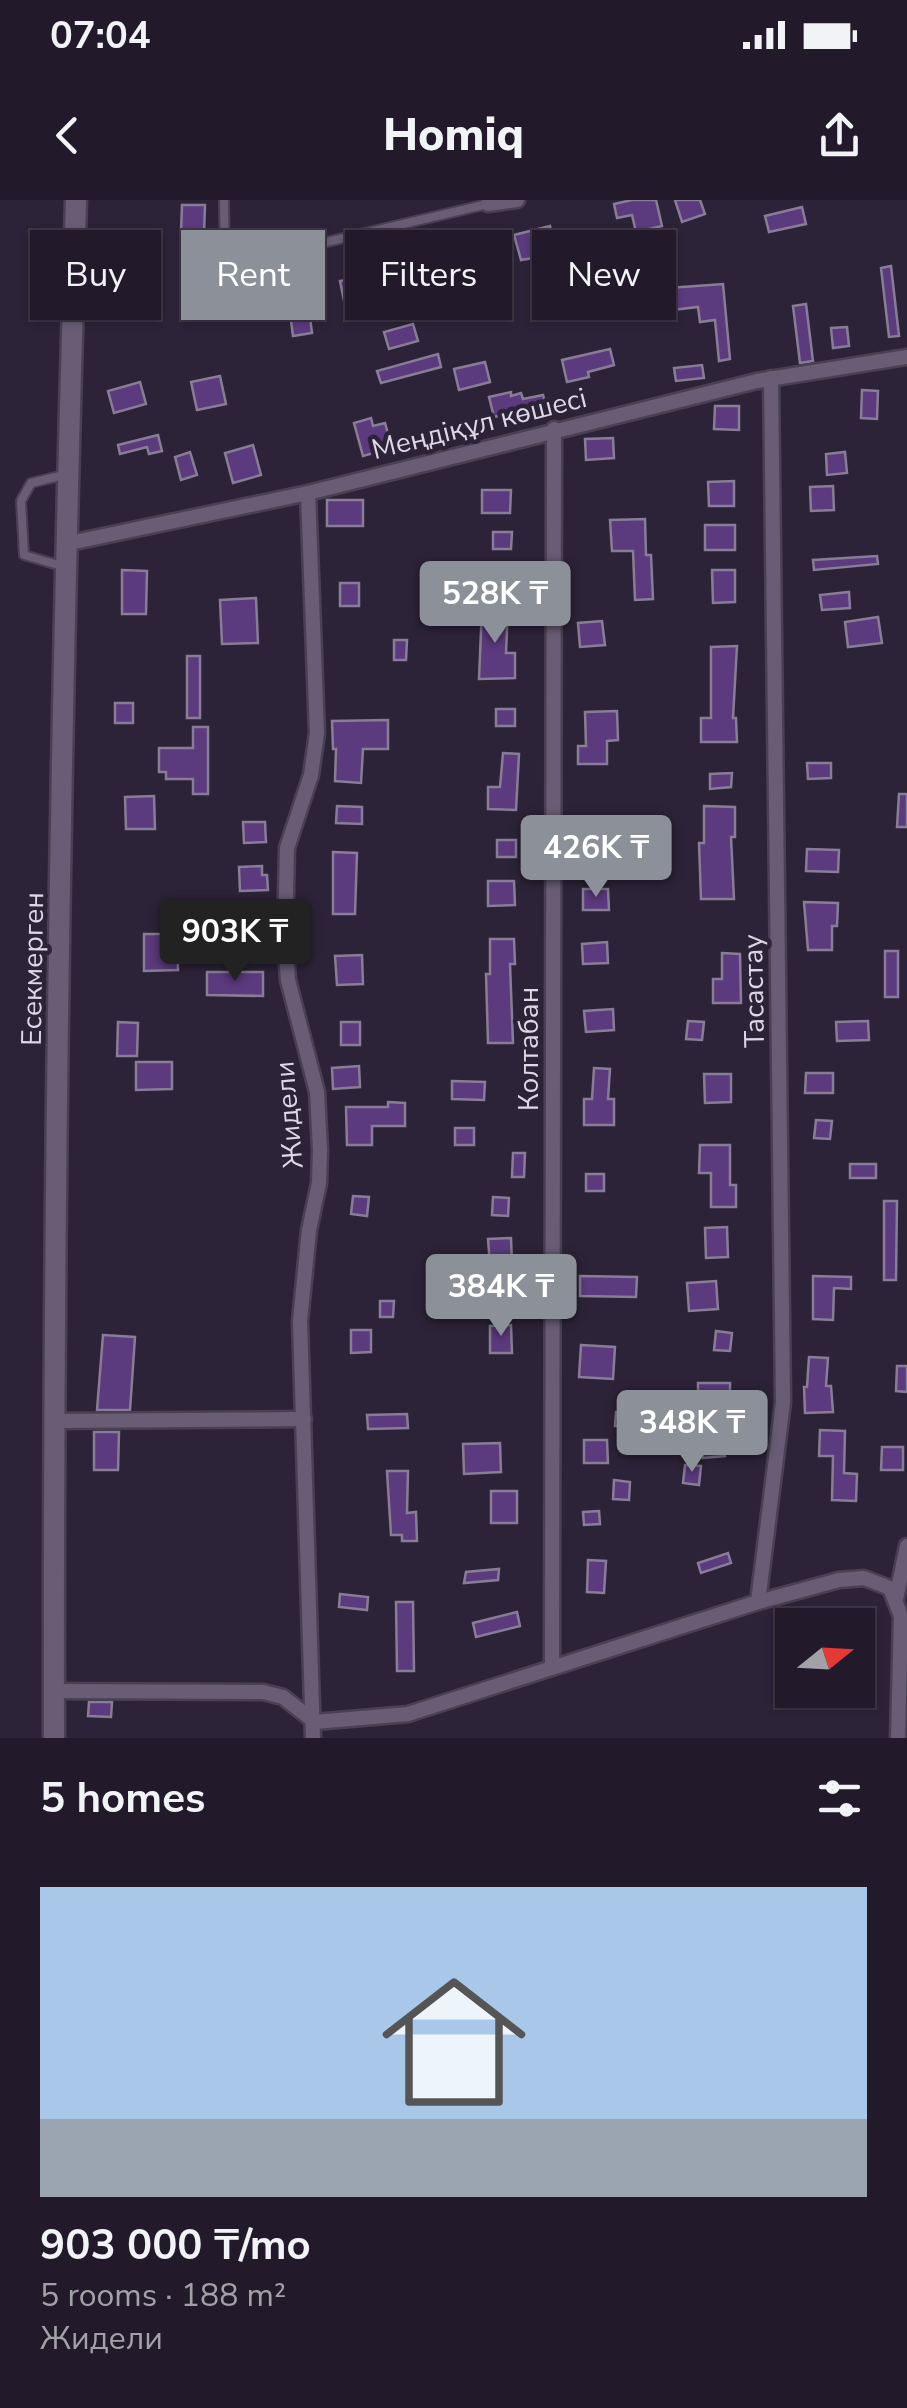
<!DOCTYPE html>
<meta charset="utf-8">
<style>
:root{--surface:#221a2a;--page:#2e2736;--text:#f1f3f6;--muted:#a2a1a8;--line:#3f3847;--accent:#8c9099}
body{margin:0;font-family:"Nunito Sans",sans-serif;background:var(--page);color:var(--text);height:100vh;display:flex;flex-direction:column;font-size:38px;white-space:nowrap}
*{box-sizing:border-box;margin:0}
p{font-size:32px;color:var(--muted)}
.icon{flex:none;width:55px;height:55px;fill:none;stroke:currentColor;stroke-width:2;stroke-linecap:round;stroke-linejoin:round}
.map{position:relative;height:1538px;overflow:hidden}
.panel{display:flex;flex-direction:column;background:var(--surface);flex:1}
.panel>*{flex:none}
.top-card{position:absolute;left:30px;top:30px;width:848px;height:90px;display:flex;gap:20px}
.needle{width:65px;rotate:72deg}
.tools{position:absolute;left:775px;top:1408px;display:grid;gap:20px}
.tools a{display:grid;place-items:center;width:100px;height:100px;border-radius:0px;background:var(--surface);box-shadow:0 2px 8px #0004,0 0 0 2px var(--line);font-size:50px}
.price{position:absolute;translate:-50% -85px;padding:0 22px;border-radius:10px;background:var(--accent);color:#fff;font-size:32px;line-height:65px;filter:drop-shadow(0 2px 5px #0008)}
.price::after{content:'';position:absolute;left:50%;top:60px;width:30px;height:22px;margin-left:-15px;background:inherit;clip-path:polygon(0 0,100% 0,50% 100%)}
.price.selected{background:#222;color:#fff}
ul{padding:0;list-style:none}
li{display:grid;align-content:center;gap:20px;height:530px;padding:0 40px}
li span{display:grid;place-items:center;height:310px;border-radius:0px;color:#555}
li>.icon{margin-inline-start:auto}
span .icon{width:180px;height:180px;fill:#fffc;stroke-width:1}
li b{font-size:42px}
h2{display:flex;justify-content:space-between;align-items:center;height:120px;padding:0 40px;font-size:42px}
.chip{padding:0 35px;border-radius:0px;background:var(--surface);box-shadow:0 2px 8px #0004,0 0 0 2px var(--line);font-size:35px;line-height:90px}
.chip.selected{background:var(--accent);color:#fff}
.status{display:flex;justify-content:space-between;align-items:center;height:70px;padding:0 50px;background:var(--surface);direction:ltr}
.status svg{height:28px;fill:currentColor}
header{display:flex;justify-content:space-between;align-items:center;height:130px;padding:0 40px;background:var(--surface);font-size:45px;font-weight:800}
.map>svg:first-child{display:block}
</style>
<div class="status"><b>07:04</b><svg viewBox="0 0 49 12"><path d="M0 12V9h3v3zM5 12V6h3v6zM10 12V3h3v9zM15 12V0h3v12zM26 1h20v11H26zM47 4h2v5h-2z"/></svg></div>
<header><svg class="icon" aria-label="back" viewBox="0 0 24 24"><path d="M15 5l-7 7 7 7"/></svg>Homiq<svg class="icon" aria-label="share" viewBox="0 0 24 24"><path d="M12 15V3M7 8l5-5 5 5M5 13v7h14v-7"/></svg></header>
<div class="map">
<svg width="907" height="1538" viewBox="0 0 907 1538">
<rect width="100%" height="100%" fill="#2d2338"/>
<g fill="#5b3a7d" stroke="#887d97" stroke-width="2.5">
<path d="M632,0H656L662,26L636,32L632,15L617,18L614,4Z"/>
<path d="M675,0H700L705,14L682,22Z"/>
<path d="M182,5H205L204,34L181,33Z"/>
<path d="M802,7L806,24L769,32L765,16Z"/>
<path d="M550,26L557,54L521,60L514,35Z"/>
<path d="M110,44H128L127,90L109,89Z"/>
<path d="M891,66L899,136L889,137L881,68Z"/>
<path d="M367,76L372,100L345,106L340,81Z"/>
<path d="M723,84L730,159L719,161L715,120L700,122L698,107L672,110L669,88Z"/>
<path d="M806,104L813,161L800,163L793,106Z"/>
<path d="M309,110L312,133L293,136L290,113Z"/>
<path d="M413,124L418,141L389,149L384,132Z"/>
<path d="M847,127L849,146L833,148L831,128Z"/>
<path d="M610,149L614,165L588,172L589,177L567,182L562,160Z"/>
<path d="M438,154L441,167L381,183L377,171Z"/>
<path d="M485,162L490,182L459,190L454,169Z"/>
<path d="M702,165L704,178L676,181L674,168Z"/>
<path d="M220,176L226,204L197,210L191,182Z"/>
<path d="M140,182L146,204L114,213L108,191Z"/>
<path d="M862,190L878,191L877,219L861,218Z"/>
<path d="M511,192V196L521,193L523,199L543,195L546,206L494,217L489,197Z"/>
<path d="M715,206H739V230L714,229Z"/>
<path d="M371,218L373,226L385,223L392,248L363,256L354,223Z"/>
<path d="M158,235L162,251L149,254L147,247L120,254L118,245Z"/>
<path d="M613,238L614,258L586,260L585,239Z"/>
<path d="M253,245L261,275L233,283L225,253Z"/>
<path d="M190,252L197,275L181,280L175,257Z"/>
<path d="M845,252L847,273L827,275L826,254Z"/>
<path d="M734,281V306H709L708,282Z"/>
<path d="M833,286L834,310L811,311L810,287Z"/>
<path d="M482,290H511L510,313H482Z"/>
<rect x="327" y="300" width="36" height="26"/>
<path d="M645,319L646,355H651L653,399L635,400L633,351H612L610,320Z"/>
<rect x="705" y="325" width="30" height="25"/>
<path d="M493,332H512L511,349H493Z"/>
<path d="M877,356L878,364L814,370L813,360Z"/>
<path d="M485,367L513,368L512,390L484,389Z"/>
<path d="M122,370L147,371L146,414H122Z"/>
<path d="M712,370H735V402L713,403Z"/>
<rect x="340" y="383" width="19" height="23"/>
<path d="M849,392L850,408L822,410L820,395Z"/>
<path d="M256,398L258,443L222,444L220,400Z"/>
<path d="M482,407L508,408L506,453H515V478L479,479Z"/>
<path d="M878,417L882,443L848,447L845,422Z"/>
<path d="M602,421L605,445L580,447L578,423Z"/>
<path d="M394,440H407L406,460H394Z"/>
<path d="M737,446L733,518H736L737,542H701V518H711V447Z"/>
<rect x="187" y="456" width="13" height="62"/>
<rect x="115" y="503" width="18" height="20"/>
<rect x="496" y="509" width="19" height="17"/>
<path d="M617,511L618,540L607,541V564H578V546H586L585,512Z"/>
<path d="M388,520V549H363L361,583L335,581L336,549H333L332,521Z"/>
<path d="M193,527H208V594H193V579H166V572H159V548H193Z"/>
<path d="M503,553L519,554L516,610L488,609V587H500Z"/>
<path d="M807,563H831V578L808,579Z"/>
<path d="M732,573L731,587L710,589V574Z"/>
<path d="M899,594H907V627H897Z"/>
<path d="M154,596L155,629H126L125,597Z"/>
<path d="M337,606L362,607V624L336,623Z"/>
<path d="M704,606L735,607V637H731L734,699H701L699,643H704Z"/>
<path d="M243,622H265L266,642L244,643Z"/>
<rect x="497" y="640" width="19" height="17"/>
<path d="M581,640H611V667L581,668Z"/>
<path d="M807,649L839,650L838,672L806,671Z"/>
<path d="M333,652L357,653L355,714H333Z"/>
<path d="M262,666V675H267L268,690L240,691L239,667Z"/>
<path d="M488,681H514L515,705L488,706Z"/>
<path d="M583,689H608L609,710H583Z"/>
<path d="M804,702L838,703L837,726H832V750H808Z"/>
<path d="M144,734H177L178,770L144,771Z"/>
<path d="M490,739H514L515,764H510L513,843H488L486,774H490Z"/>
<path d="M607,742L608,763L583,764L582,744Z"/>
<rect x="885" y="751" width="13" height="46"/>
<path d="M722,753L740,754L741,803H713V779H722Z"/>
<path d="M362,755L363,784L337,785L335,756Z"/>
<path d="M207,772H263V796L207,795Z"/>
<path d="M613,809L614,830L586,832L584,811Z"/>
<path d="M688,821L704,822L702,840L686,839Z"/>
<path d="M868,821L869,840L837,841L836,822Z"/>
<path d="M118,822L138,823L137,856H117Z"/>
<rect x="341" y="822" width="19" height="23"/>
<path d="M136,862H172V889L136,890Z"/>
<path d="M359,866L360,887L333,889L332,868Z"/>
<path d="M594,868L610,869L608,899H614V925H584V899H592Z"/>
<path d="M806,873H833V893H805Z"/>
<path d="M704,874H731V902L705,903Z"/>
<path d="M452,881L485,882L484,900L452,899Z"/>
<path d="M388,902L405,903V926H372V945H347L346,907H388Z"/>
<path d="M816,920L832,921L830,939L814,938Z"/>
<rect x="455" y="928" width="19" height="17"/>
<path d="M700,945H730V985H736V1007H711V973H699Z"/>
<path d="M513,953H525L524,977H512Z"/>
<rect x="850" y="964" width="26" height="14"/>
<rect x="586" y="974" width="18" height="17"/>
<path d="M353,996L369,997L367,1016L351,1014Z"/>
<path d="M493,997L509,998L508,1016L492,1015Z"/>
<path d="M884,1001H897L896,1080H884Z"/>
<path d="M727,1027L728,1057L706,1058L705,1028Z"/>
<path d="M511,1038L512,1064L490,1065L488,1039Z"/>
<path d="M580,1076L637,1077L636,1097L580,1096Z"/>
<path d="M813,1076L851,1077V1089L834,1088L833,1120L813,1119Z"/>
<path d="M716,1081L718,1109L689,1111L687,1083Z"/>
<rect x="439" y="1083" width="20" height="29"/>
<path d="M380,1101H394L393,1117H380Z"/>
<path d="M511,1125L512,1153H490V1126Z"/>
<path d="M351,1130H371V1152L351,1153Z"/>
<path d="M716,1131L732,1133L730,1151L714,1150Z"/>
<path d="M103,1135L135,1137L130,1210H97Z"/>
<path d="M581,1145L615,1147L613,1179L579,1177Z"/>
<path d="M809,1157L828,1158L826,1186H831L833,1212L805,1213L804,1187H807Z"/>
<path d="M897,1166H907V1192L896,1191Z"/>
<rect x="698" y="1183" width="32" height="28"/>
<path d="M616,1212H646L645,1226H615Z"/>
<path d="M407,1214L408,1228L368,1229L367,1215Z"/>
<path d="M820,1230L845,1231L844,1273L857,1274L856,1301L832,1300L833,1256H819Z"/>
<path d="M94,1232H119L118,1270H94Z"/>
<path d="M723,1236L725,1256L703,1258L701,1237Z"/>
<path d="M584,1240H607L608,1263H584Z"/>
<path d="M500,1243L501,1272L464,1274L463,1244Z"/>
<path d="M882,1247H903V1270H881Z"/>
<path d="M685,1265L701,1266L699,1285L683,1283Z"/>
<path d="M387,1271H408L407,1313L416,1312L417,1341H402V1335H391Z"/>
<path d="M614,1280L630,1282L629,1300L613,1299Z"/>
<rect x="491" y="1291" width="26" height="32"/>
<path d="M599,1311L600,1324L584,1325L583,1312Z"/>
<path d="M728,1353L731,1363L701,1373L698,1363Z"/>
<path d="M588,1360L606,1361L604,1393L587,1392Z"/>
<path d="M499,1369L498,1380L464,1383L466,1372Z"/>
<path d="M340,1394L368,1397L367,1410L339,1407Z"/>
<path d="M396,1402H413L414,1471H397Z"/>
<path d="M517,1412L520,1426L476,1437L473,1423Z"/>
<path d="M89,1502H112L111,1517L88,1516Z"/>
</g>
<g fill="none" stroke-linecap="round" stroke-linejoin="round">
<g stroke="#494153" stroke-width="12">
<g id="lane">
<path d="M224,0L225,66L488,4"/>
<path d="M65,367L24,355L21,301L31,283L68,274"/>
</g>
</g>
<g stroke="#494153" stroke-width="19">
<g id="street">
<path d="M488,4L517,0"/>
<path d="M308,293L317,533L311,575L287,648L285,739L288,780L317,892L320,950L319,983L309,1030L300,1121L313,1538"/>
<path d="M65,344L308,293L757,181L907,157"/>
<path d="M53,1221L304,1219"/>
<path d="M896,1399L907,1346"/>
<path d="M758,1402L783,1202L771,178"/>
<path d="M552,1468L554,229"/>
<path d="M53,1491L263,1492L283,1497L315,1522L408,1514L758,1402L839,1380L864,1378L890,1388L901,1416L898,1538"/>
</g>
</g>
<g stroke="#494153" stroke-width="25">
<path id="secondary" d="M54,1538C53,1025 60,513 76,0"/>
</g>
<use href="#lane" stroke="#685d75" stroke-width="8"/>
<use href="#street" stroke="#685d75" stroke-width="14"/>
<use href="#secondary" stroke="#685d75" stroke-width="20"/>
</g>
<g text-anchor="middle" stroke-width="9" stroke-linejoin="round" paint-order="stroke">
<g font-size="28" fill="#ded8e6" stroke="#2d2338">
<text transform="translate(479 223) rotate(-14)" y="10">Меңдіқұл көшесі</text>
<text transform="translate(32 769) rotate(-89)" y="10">Eсекмерген</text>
<text transform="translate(753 791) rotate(-91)" y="10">Тасастау</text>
<text transform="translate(528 849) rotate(-90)" y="10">Колтабан</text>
<text transform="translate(288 915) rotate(-95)" y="10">Жидели</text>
</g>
</g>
</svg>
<div class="tools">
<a><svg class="needle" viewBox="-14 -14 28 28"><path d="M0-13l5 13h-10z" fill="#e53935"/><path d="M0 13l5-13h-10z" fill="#a2a1a8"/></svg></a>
</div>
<b class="price" style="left:495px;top:446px">528K ₸</b>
<b class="price" style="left:596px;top:700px">426K ₸</b>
<b class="price selected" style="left:235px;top:784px">903K ₸</b>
<b class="price" style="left:501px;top:1139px">384K ₸</b>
<b class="price" style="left:692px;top:1275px">348K ₸</b>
<div class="top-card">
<a class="chip">Buy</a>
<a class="chip selected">Rent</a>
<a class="chip">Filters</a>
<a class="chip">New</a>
</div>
</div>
<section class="panel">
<h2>5 homes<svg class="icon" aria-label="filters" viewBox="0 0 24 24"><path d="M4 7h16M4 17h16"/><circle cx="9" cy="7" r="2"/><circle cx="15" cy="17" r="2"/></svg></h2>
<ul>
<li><span style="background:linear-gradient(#a9c7e8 75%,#9aa5b1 0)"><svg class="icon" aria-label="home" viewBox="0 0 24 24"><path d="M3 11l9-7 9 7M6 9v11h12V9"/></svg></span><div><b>903 000 ₸/mo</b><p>5 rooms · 188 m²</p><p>Жидели</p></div></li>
</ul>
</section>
